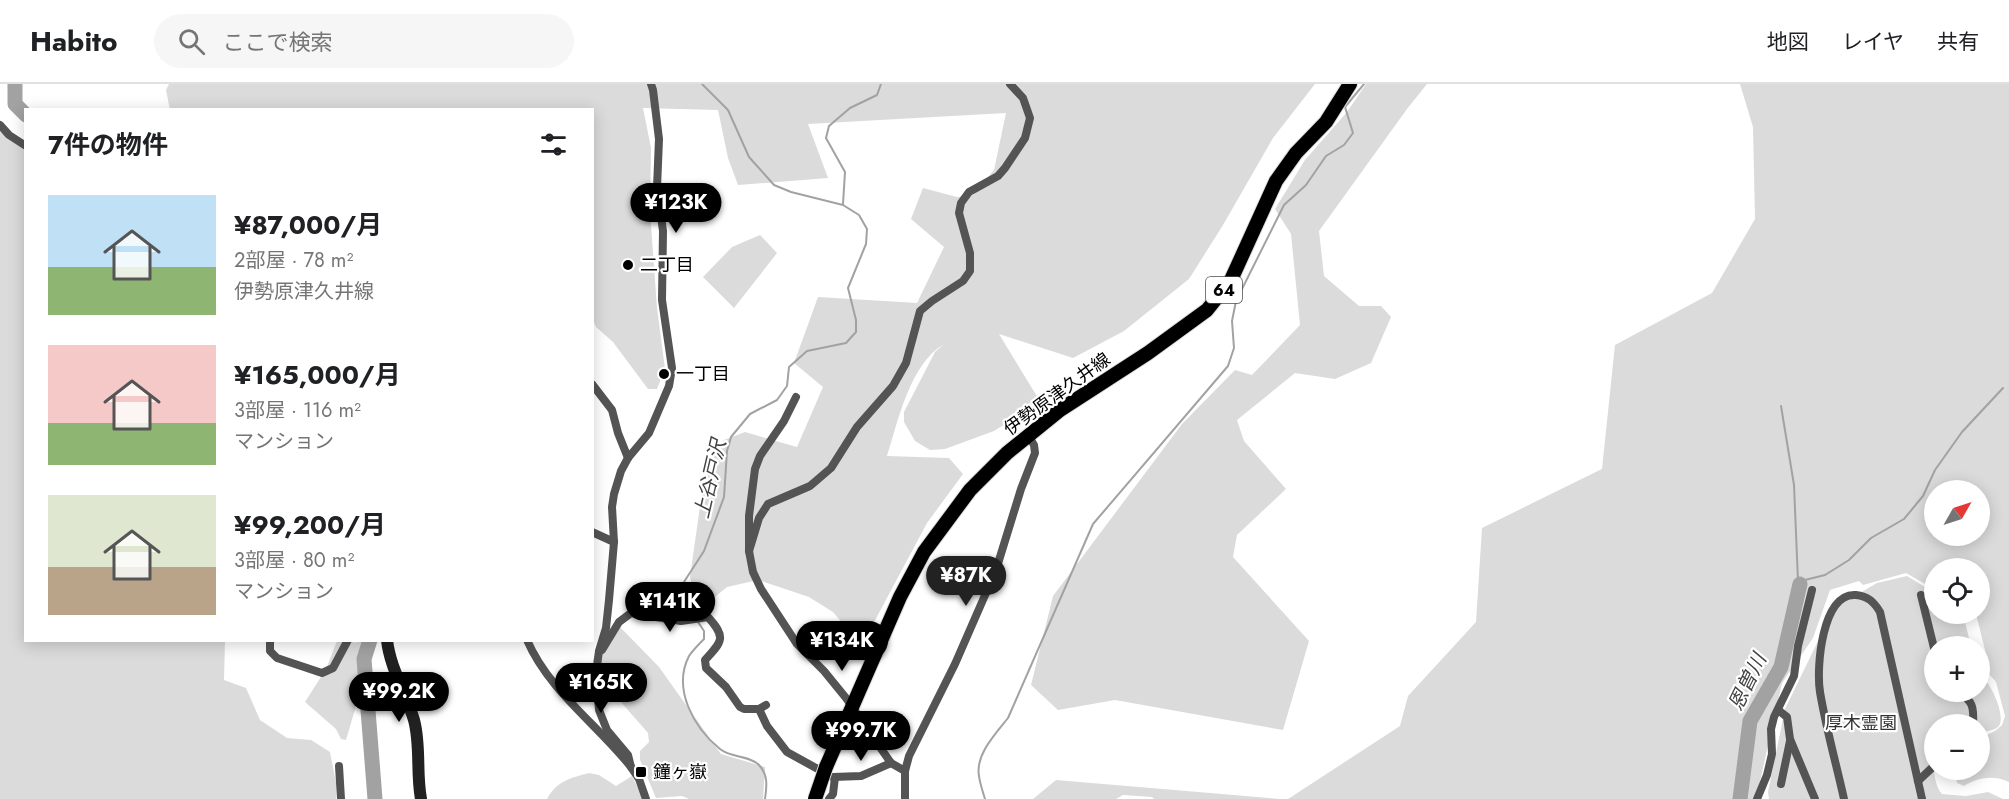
<!DOCTYPE html>
<html lang="ja">
<meta charset="utf-8">
<style>
:root{--surface:#fff;--page:#f6f6f6;--text:#202124;--muted:#757577;--line:#e0e0e0;--accent:#000}
body{margin:0;font-family:Jost,"Noto Sans JP",sans-serif;background:var(--page);color:var(--text);height:100vh;display:flex;flex-direction:column;font-size:22px;white-space:nowrap}
*{box-sizing:border-box;margin:0}
p{font-size:20px;color:var(--muted)}
.icon{flex:none;width:33px;height:33px;fill:none;stroke:currentColor;stroke-width:2;stroke-linecap:round;stroke-linejoin:round}
.map{position:relative;flex:1;overflow:hidden}
.panel{position:absolute;left:24px;top:24px;width:570px;height:534px;display:flex;flex-direction:column;background:var(--surface);border-radius:0px;box-shadow:0 3px 15px #0003}
.panel>*{flex:none}
.needle{width:39px;rotate:51deg}
.fabs{position:absolute;left:1924px;top:396px;display:grid;gap:12px}
.fabs a{display:grid;place-items:center;width:66px;height:66px;border-radius:50%;background:var(--surface);box-shadow:0 3px 15px #0003;font-size:30px}
.price{position:absolute;translate:-50% -51px;padding:0 14px;border-radius:21px;background:var(--accent);color:#fff;font-size:20px;line-height:39px;filter:drop-shadow(0 2px 3px #0008)}
.price::after{content:'';position:absolute;left:50%;top:36px;width:18px;height:14px;margin-left:-9px;background:inherit;clip-path:polygon(0 0,100% 0,50% 100%)}
.price.on{background:#222;color:#fff}
ul{padding:0;list-style:none}
li{display:flex;align-items:center;gap:18px;height:150px;padding:0 24px}
li span{display:grid;place-items:center;flex:none;width:168px;height:120px;border-radius:0px;color:#555}
li>.icon{margin-inline-start:auto}
span .icon{width:72px;height:72px;fill:#fffc;stroke-width:1}
li b{font-size:26px}
h2{display:flex;justify-content:space-between;align-items:center;height:72px;padding:0 24px;font-size:26px}
header{display:flex;align-items:center;gap:36px;box-sizing:border-box;height:84px;padding:0 30px;background:var(--surface);border-bottom:2px solid var(--line)}
header strong{font-size:28px}
nav{display:flex;gap:33px;margin-inline-start:auto;font-size:21px}
.search{width:420px;height:54px;background:var(--page);display:flex;align-items:center;gap:15px;box-sizing:border-box;padding:0 21px;border-radius:33px;color:var(--muted);font-size:22px}
.map>svg:first-child{display:block}
</style>
<header>
<strong>Habito</strong>
<div class="search"><svg class="icon" aria-label="search" viewBox="0 0 24 24"><circle cx="10" cy="10" r="6"/><path d="M15 15l6 6"/></svg>ここで検索</div>
<nav><a>地図</a><a>レイヤ</a><a>共有</a></nav>
</header>
<div class="map">
<svg width="2009" height="715" viewBox="0 0 2009 715">
<rect width="100%" height="100%" fill="#fff"/>
<g fill="#dbdbdb" fill-rule="evenodd">
<path d="M169,0H1315L1273,54L1223,141L1189,195L1124,247L1073,274L999,250L1038,314L1026,327L994,347L945,365L930,366L915,357L904,338V328L935,268L944,260C910,280 898,337 887,372L949,374L963,390L927,439L864,557L856,555L833,528L809,513L758,496L727,503L698,527L690,493L706,380L724,356L745,348L797,363L823,303L794,279L818,213L917,219L944,163L911,135L923,104L957,113L973,111L994,86L1006,29L808,40L828,94L738,101L728,74L718,26L643,24L651,64L650,127L657,224L665,285L657,305H648L613,258L596,243L593,236L592,26H170L166,6Z"/>
<path d="M1366,0H1427L1407,25L1319,147L1324,192L1359,222H1381L1391,233L1371,279L1335,295L1295,289L1237,336L1244,357L1286,405L1237,451L1233,473L1309,557L1283,646L1115,616L1058,626L1031,601L1053,512L1182,340L1235,286L1252,291L1300,241L1291,150L1275,125L1305,76L1347,28Z"/>
<path d="M1740,0H2009V698C1993,691 1979,693 1964,702L1957,699L1955,686H1980V654L1995,647L2002,641L2005,632L1996,598L1990,591L1980,589V573L1986,570L1976,530H1980V484H1935V502L1925,500L1906,489L1863,501L1859,497L1830,506L1813,554L1782,599L1756,715H1288L1400,642L1408,612L1476,538L1482,444L1602,385L1615,261L1712,209L1755,135L1753,43ZM1935,406H1980V452H1935Z"/>
<path d="M0,48L25,66L26,556L225,557L224,596L246,604L260,636L287,654L311,656L330,668L336,699V715H0Z"/>
<path d="M760,151L777,169L734,224L703,193L732,163Z"/>
<path d="M1907,492L1925,503L1935,504V530H1963L1971,562H1935V608H1980V593H1982C1991,599 2006,632 1999,642C1994,647 1986,647 1980,648V640H1935C1935,660 1929,696 1942,710L1966,712L1988,708L2003,715H1769L1768,708L1785,625L1837,518L1853,513L1877,499Z"/>
<path d="M620,543L659,583L721,670L765,683L763,715H689L682,712L656,714L640,676V667L649,658L648,649L607,602L593,577L602,547Z"/>
<path d="M337,557H353L355,559L356,557H369L356,622L346,656L341,655L336,645L305,618L326,585Z"/>
<path d="M589,689L599,691L616,702L632,692L643,715H547C557,697 570,694 589,689Z"/>
<path d="M1056,696L1280,715H1154L1152,713L1123,711L1116,715H1033Z"/>
</g>
<g fill="none" stroke-linecap="round" stroke-linejoin="round">
<g stroke="#a2a2a2" stroke-width="2">
<path d="M843,120L845,88L826,54L829,42L850,24L877,11L881,0"/>
<path d="M1781,322L1794,401L1798,497L1800,500L1805,496L1825,491L1849,476L1871,454L1904,435L1923,412L1935,386L1962,348L2003,304"/>
<path d="M692,531L686,523L680,509L682,501L704,467L724,413L727,367L731,353L750,330L777,316L787,302L789,283L807,267L846,259L856,248V236L848,204L866,160L867,145L859,131L843,121L791,108L774,101L749,73L728,26L702,0"/>
<path d="M698,538L704,547V555C699,560 693,566 689,572C672,605 694,644 720,665C731,674 749,671 759,681C768,690 767,702 765,715"/>
<path d="M985,715C983,708 980,700 979,692C975,671 996,649 1008,634L1093,440L1228,282L1234,264L1232,237L1236,217L1284,121L1306,101L1326,72L1344,61L1353,49L1345,23L1364,0"/>
</g>
<g stroke="#a2a2a2" stroke-width="15">
<path d="M15,0V20L26,31"/>
<path d="M370,556L364,575L375,715"/>
<path d="M1740,715L1750,637L1781,583L1800,500"/>
</g>
<g stroke="#dbdbdb" stroke-width="16">
<path id="primary" d="M826,683L900,513L924,468L970,406L1007,369L1060,326L1148,269L1207,226L1231,196L1276,97L1296,69L1326,38L1350,0"/>
</g>
<g stroke="#545454" stroke-width="8">
<path d="M0,41L9,51L26,62"/>
<path d="M592,300L612,326L618,349L628,374"/>
<path d="M796,313L784,337L760,372L755,385L749,432V467L753,488L761,505L797,560L824,587L846,614L891,679L905,687"/>
<path d="M592,448L614,458"/>
<path d="M749,467L759,434L768,420L810,402L831,384L857,343L893,302L906,279L920,227L932,217L963,197L970,187V169L959,129L961,119L969,108L998,92L1005,84L1025,54L1030,34L1023,14L1010,0"/>
<path d="M1921,511L1935,568"/>
<path d="M270,556V567L277,574L322,589L333,584L348,556"/>
<path d="M527,556C549,607 598,641 631,683L639,695L646,715"/>
<path d="M602,566L619,538L631,529L681,537L708,533C726,553 723,557 705,576L706,584L726,603L740,623L744,625H759L766,621"/>
<path d="M1958,608C1973,617 1974,623 1973,640"/>
<path d="M759,625L767,642L787,668L816,684"/>
<path d="M1778,626L1787,633L1790,655L1815,715"/>
<path d="M339,682L341,715"/>
<path d="M631,683L628,671L607,646L599,626L596,589L599,567L606,544L609,516L614,458L612,423L614,410L621,387L628,374L649,349L669,302L672,284L662,216L663,147L657,104L659,55L653,6L651,0"/>
<path d="M833,693L861,692L891,679"/>
<path d="M1918,697L1935,681"/>
<path d="M1781,700L1790,657"/>
<path d="M829,715L833,710L835,693"/>
<path d="M905,715V687L909,672L955,580L996,486L1021,405L1035,369L1034,361L1028,351"/>
<path d="M1757,715L1767,691L1772,670L1771,645L1774,633L1794,592L1798,562L1812,506"/>
<path d="M1844,715C1836,679 1826,644 1820,608C1816,584 1822,508 1856,511C1868,512 1874,518 1880,528L1922,715"/>
</g>
<path stroke="#212121" stroke-width="12" d="M387,556C390,584 406,609 414,636C421,662 416,689 421,715"/>
<use href="#primary" stroke="#000" stroke-width="14"/>
<g stroke="#dbdbdb" stroke-width="16" stroke-linecap="butt">
<path id="primary-bridge" d="M815,715L826,683"/>
</g>
<use href="#primary-bridge" stroke="#000" stroke-width="14"/>
</g>
<g fill="#000" stroke="#fff" stroke-width="2">
<circle cx="628" cy="181" r="6"/>
<circle cx="664" cy="290" r="6"/>
<rect x="635" y="682" width="12" height="12" rx="3"/>
</g>
<g text-anchor="middle" stroke-width="4.5" stroke-linejoin="round" paint-order="stroke">
<rect fill="#fff" stroke="#4c4c4c" stroke-width="1.5" x="1206" y="193" width="36" height="26" rx="4.5"/>
<g font-size="16" font-weight="bold" fill="#000">
<text x="1224" y="212">64</text>
</g>
<g font-size="18" fill="#000" stroke="#fff" text-anchor="start">
<text x="640" y="187">二丁目</text>
<text x="676" y="296">一丁目</text>
<text x="653" y="694">鐘ヶ嶽</text>
</g>
<g font-size="18" fill="#000" stroke="#fff">
<text transform="translate(1057 310) rotate(-36)" y="6">伊勢原津久井線</text>
</g>
<g font-size="18" fill="#323232" stroke="#fff">
<text x="1861" y="645">厚木霊園</text>
</g>
<g font-size="20" font-style="italic" fill="#434343" stroke="#fff">
<text transform="translate(710 395) rotate(-77)" y="7">上谷戸沢</text>
<text transform="translate(1747 598) rotate(-64)" y="7">恩曽川</text>
</g>
</g>
</svg>
<div class="fabs">
<a><svg class="needle" viewBox="-14 -14 28 28"><path d="M0-13l5 13h-10z" fill="#e53935"/><path d="M0 13l5-13h-10z" fill="#757577"/></svg></a>
<a><svg class="icon" aria-label="locate" viewBox="0 0 24 24"><circle cx="12" cy="12" r="6"/><path d="M12 2v4M12 18v4M2 12h4M18 12h4"/></svg></a>
<a>+</a>
<a>−</a>
</div>
<b class="price" style="left:676px;top:150px">¥123K</b>
<b class="price on" style="left:966px;top:523px">¥87K</b>
<b class="price" style="left:670px;top:549px">¥141K</b>
<b class="price" style="left:842px;top:588px">¥134K</b>
<b class="price" style="left:601px;top:630px">¥165K</b>
<b class="price" style="left:399px;top:639px">¥99.2K</b>
<b class="price" style="left:861px;top:678px">¥99.7K</b>
<section class="panel">
<h2>7件の物件<svg class="icon" aria-label="filters" viewBox="0 0 24 24"><path d="M4 7h16M4 17h16"/><circle cx="9" cy="7" r="2"/><circle cx="15" cy="17" r="2"/></svg></h2>
<ul>
<li><span style="background:linear-gradient(#bfe0f5 60%,#8fb573 0)"><svg class="icon" aria-label="home" viewBox="0 0 24 24"><path d="M3 11l9-7 9 7M6 9v11h12V9"/></svg></span><div><b>¥87,000/月</b><p>2部屋 · 78 m²</p><p>伊勢原津久井線</p></div></li>
<li><span style="background:linear-gradient(#f6c9c9 65%,#8fb573 0)"><svg class="icon" aria-label="home" viewBox="0 0 24 24"><path d="M3 11l9-7 9 7M6 9v11h12V9"/></svg></span><div><b>¥165,000/月</b><p>3部屋 · 116 m²</p><p>マンション</p></div></li>
<li><span style="background:linear-gradient(#dfe7d0 60%,#b9a48a 0)"><svg class="icon" aria-label="home" viewBox="0 0 24 24"><path d="M3 11l9-7 9 7M6 9v11h12V9"/></svg></span><div><b>¥99,200/月</b><p>3部屋 · 80 m²</p><p>マンション</p></div></li>
</ul>
</section>
</div>
